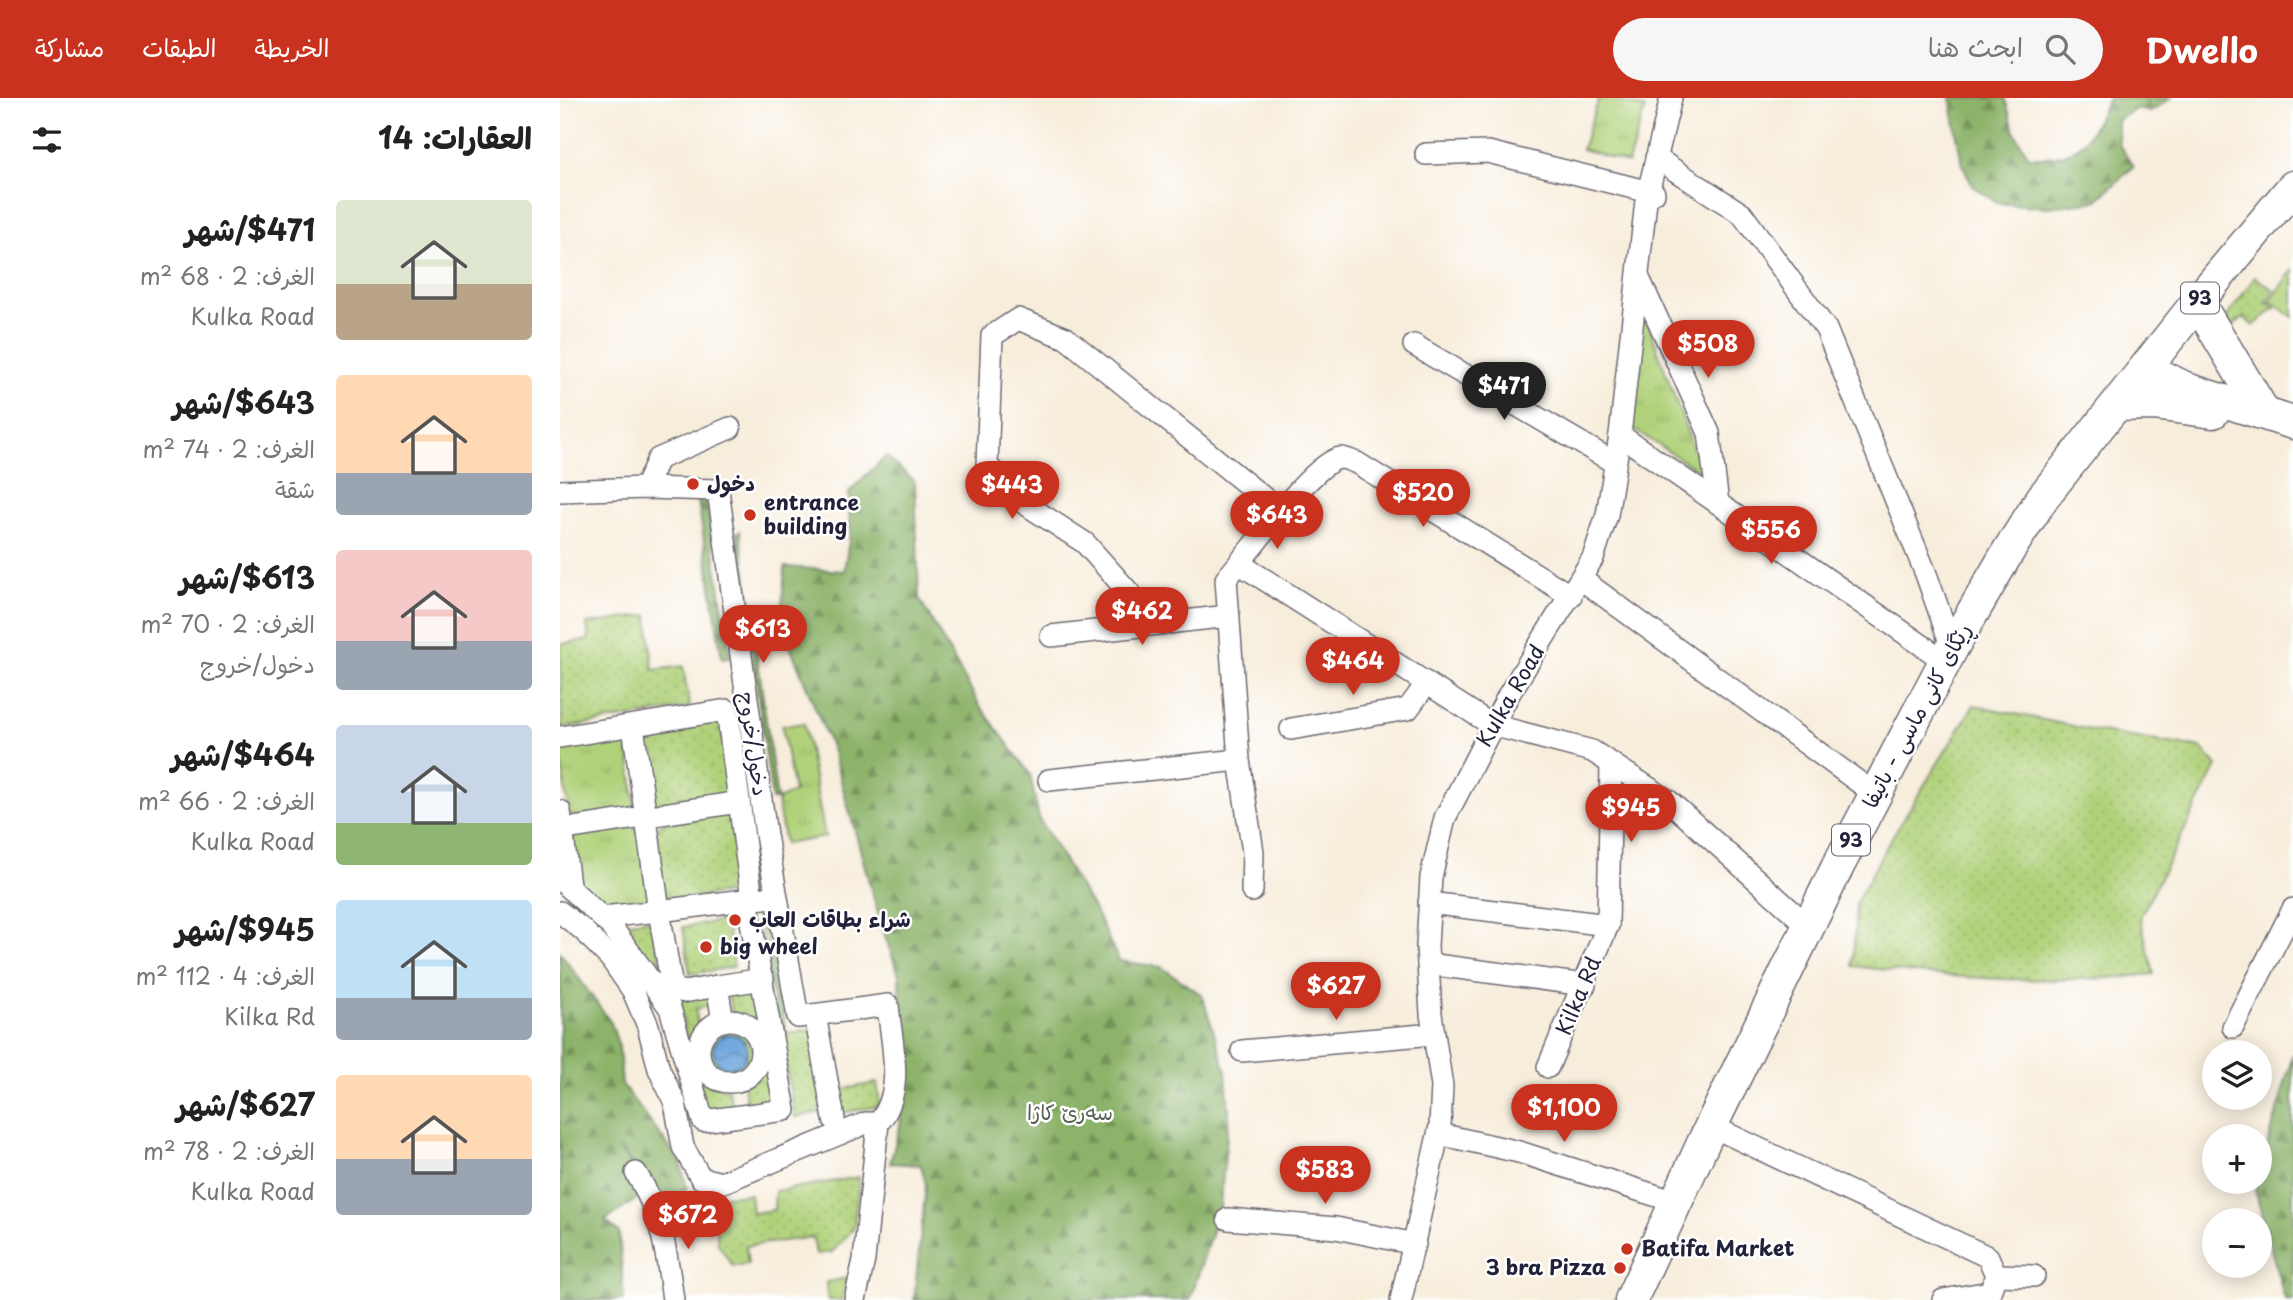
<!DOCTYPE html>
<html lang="ar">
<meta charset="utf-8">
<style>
:root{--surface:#fff;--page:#f6f6f6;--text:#222;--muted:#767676;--accent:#c8321e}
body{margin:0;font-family:"Playpen Sans","Playpen Sans Arabic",sans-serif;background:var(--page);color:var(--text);direction:rtl;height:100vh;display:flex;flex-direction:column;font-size:26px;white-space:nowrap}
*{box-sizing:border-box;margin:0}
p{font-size:23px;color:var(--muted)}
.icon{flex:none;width:38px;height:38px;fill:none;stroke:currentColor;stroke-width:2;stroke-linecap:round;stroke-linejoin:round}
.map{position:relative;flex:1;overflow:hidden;direction:ltr}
.side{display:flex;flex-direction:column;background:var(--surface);width:560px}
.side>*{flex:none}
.tools{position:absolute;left:1642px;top:942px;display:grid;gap:14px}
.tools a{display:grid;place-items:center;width:70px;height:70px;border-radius:50%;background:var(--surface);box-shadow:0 4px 18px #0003;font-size:35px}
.price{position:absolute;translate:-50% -60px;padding:0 16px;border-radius:24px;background:var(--accent);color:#fff;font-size:23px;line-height:46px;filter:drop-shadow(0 2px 4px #0008)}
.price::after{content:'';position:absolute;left:50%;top:42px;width:21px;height:16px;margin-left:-10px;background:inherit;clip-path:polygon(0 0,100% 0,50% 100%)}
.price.active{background:#222;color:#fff}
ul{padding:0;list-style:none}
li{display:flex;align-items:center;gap:21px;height:175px;padding:0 28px}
li span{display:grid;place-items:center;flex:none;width:196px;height:140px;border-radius:7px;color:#555}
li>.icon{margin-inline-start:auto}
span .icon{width:84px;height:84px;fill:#fffc;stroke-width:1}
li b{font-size:30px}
h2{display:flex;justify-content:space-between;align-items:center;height:84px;padding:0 28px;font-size:30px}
header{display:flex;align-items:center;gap:42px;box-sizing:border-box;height:98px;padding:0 35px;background:var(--accent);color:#fff}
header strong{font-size:33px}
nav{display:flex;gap:38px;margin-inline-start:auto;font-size:24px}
.search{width:490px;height:63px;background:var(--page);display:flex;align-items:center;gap:18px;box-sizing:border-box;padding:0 24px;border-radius:38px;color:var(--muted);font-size:26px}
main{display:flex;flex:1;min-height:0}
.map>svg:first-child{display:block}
</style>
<header>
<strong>Dwello</strong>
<div class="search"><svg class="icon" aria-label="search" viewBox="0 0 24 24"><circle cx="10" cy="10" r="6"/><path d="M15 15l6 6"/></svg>ابحث هنا</div>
<nav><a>الخريطة</a><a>الطبقات</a><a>مشاركة</a></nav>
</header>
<main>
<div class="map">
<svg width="1733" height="1202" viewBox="0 0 1733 1202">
<defs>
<pattern id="grass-tufts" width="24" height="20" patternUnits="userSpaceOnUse" patternTransform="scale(1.75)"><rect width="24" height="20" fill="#b0d179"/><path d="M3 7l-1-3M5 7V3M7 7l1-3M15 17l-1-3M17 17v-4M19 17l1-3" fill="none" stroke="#97b36a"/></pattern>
<pattern id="forest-firs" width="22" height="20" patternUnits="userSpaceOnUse" patternTransform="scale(1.75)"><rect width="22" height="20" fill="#8cb369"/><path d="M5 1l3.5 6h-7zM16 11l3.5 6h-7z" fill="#729158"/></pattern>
<pattern id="garden-dots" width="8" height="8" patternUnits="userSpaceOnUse" patternTransform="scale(1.75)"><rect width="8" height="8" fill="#b0d179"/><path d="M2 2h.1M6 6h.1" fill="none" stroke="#97b36a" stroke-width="1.8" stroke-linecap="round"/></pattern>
<pattern id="water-waves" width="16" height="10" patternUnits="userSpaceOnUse" patternTransform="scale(1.75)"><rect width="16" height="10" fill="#6da6dc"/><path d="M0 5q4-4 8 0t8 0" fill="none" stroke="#5987b4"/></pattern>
</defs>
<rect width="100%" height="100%" fill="#fff"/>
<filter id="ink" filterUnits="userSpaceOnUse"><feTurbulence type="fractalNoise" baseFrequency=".0143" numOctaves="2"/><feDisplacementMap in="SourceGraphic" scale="14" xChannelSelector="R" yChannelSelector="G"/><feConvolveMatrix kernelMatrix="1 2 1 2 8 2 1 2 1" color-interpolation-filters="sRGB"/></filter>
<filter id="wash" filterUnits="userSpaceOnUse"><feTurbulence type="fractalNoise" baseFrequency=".00686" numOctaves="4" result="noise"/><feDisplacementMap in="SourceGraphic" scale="28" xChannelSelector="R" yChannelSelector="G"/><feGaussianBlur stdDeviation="1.57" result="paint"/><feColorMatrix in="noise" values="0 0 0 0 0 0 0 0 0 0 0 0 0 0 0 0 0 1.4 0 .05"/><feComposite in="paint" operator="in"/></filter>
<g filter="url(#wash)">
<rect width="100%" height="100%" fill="#f7eddb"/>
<g fill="url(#grass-tufts)" stroke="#697a5a" stroke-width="2">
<path d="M1039,0H1049L1085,11L1068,65L1022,51Z"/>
<path d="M1081,206L1142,375L1069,328Z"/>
<path d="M244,625L265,739L225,746L217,702L234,694L222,628Z"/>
<path d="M61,637L68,643L75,707L71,712L15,719L8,715L0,650L4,646Z"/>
<path d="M73,728L79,734L90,803L85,809L42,811L16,786L11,743L15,736Z"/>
<path d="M287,1180L283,1202H268L266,1184Z"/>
</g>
<g fill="url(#forest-firs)" stroke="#576a52" stroke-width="2">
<path d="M1390,0H1445L1455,35L1469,59C1524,62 1525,43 1549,0H1611L1591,14L1576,11L1557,22L1559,47L1574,68L1536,103L1489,109L1437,105L1412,87L1402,65Z"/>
<path d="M326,358L355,384L359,500L420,608L470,676L479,721L537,817L559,863L601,869L642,897L666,972L669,1016L660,1108L630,1202H354L366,1087L361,1067L330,1065L340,1028L343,989L339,877L322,830L272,651L221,526L225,469L284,473L290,437L289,394Z"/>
<path d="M146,401L170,560L162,561L138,403Z"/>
<path d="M180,433L217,702H212L176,435Z"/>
<path d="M203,812L227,936L220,937L196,813Z"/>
<path d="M0,854L51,925L59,949L62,987L120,1063L127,1090L109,1103L89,1087L60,1051L88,1093L45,1123L59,1134L64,1202H0Z"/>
<path d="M1733,956V1202H1725L1695,1092Z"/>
</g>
<g fill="url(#garden-dots)" stroke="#697a5a" stroke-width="2">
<path d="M1695,179L1714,192L1706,204L1715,210L1693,228L1684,219L1672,228L1666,220Z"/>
<path d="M88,517L93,572L123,568L130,609L2,630L0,546L29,542L27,526Z"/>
<path d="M1414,607L1540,634L1641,650L1657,668L1580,819L1594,876C1492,887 1395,881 1293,868L1296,805L1329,744Z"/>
<path d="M154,621L161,628L170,694L162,700L99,708L91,704L81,643L88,633Z"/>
<path d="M167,714L174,722L183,787L176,794L112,802L104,797L94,736L101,726Z"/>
<path d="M92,821L103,872L99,877L73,841L61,832L62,825Z"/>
<path d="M166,822L174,869L130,876L123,829Z"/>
<path d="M196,887L200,932L194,926L173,916L166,893Z"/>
<path d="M152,896L157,920L152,922L148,908L135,911L138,925L146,923L133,953L129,954L119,901Z"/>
<circle cx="170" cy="953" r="24"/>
<path d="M252,931L267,1013L235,1019L220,937Z"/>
<path d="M208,958L218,1002L187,1010L184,987L197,979Z"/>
<path d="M136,966L149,985L168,991L174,1014L147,1017Z"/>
<path d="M317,985L320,1008L276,1016L272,993Z"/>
<path d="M299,1079L294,1130L272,1154L256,1156L253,1139L186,1148L188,1166L173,1168L158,1146L151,1099L190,1096L192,1115L214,1112L215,1093Z"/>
</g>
<path fill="#b0d179" stroke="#697a5a" stroke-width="2" d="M1733,171V219L1710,203Z"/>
<circle fill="url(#water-waves)" stroke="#48648c" stroke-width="2" cx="170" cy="953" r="17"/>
</g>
<g filter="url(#ink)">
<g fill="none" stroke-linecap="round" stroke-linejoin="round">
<g stroke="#6d6973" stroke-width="24">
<g id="minor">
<path d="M866,56L928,54L1094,95"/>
<path d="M1096,60L1182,116L1266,231L1366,476L1392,550"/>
<path d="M1078,178L1149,335L1158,405"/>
<path d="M854,247L1055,365"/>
<path d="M1060,337L1386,564"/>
<path d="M85,390L98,361L170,330"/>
<path d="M0,393L85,390L158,392L206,737L238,919L328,907C331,945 346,994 318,1025L304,1162L295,1202"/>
<path d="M680,466L932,627L1032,653L1109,703L1248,828"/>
<path d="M1021,481L1315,696"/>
<path d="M597,526L525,445L459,402L427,367L432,238L458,221L506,240L720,413"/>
<path d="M491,538L669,518"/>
<path d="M731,631L848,611L867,585"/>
<path d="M0,639L167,612L192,801L205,800"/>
<path d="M489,682L679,662"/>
<path d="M0,713L9,787"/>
<path d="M0,732L179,704"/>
<path d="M0,781L50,827L110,910L143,1023L225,1012L187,802"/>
<path d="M692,793L693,754L679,662L666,481C687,458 754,362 781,360C786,360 793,364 797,365L1011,498"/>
<path d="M869,805L1048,827"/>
<path d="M0,814L23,832L51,861L73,893L88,928L99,971L115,1005L123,1049L141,1080L161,1085L306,1025H318"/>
<path d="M53,831L52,818L99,813L73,628"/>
<path d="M868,866L1025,887"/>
<path d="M101,887L124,894L157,888"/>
<path d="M112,890L99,813L192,801"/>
<path d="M255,917L274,1021"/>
<circle cx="170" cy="953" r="31"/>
<path d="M163,923L157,888L203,881"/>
<path d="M1673,929L1733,811"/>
<path d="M682,953L874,936"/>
<path d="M988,969L1048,827L1051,665"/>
<path d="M1151,1028L1428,1159L1436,1177L1430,1194L1383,1202"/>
<path d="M879,1036L959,1054L1116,1104"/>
<path d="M76,1075C102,1116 107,1156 113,1202"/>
<path d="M668,1121L776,1130L855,1146"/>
<path d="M1436,1177L1474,1178"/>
<path d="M841,1202L880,1028L882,988L871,916L867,848L871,779L885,720L949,596L1033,460L1047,417L1060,337L1086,103L1111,0"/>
</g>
</g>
<g stroke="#6d6973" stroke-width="35">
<g id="primary">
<path d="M1637,203L1700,308"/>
<path d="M1586,271L1629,292L1733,325"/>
<path d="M1557,307L1594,306L1653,314"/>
<path d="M1071,1202L1151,1028L1278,768L1392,550L1449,452L1483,399L1647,192L1733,89"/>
</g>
</g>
<use href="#minor" stroke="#fff" stroke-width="21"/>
<use href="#primary" stroke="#fff" stroke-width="32"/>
</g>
</g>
<g fill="#c8321e" stroke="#fff" stroke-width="2.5">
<circle cx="133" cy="386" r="7"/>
<circle cx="190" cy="417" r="7"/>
<circle cx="175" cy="822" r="7"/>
<circle cx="146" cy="849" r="7"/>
<circle cx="1067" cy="1151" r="7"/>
<circle cx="1060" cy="1170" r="7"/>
</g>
<g text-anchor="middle" stroke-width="5" stroke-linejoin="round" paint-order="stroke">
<g fill="#fff" stroke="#646476" stroke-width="2">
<rect x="1621" y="184.5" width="38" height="31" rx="5"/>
<rect x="1272" y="726.5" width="38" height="31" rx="5"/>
</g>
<g font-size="19" font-weight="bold" fill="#22223b">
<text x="1640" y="207">93</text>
<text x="1291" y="749">93</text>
</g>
<g font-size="21" font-weight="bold" fill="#22223b" stroke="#fff" text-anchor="start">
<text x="147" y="393">دخول</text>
<text x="204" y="412">entrance<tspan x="204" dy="24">building</tspan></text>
<text x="189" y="829">شراء بطاقات العاب</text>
<text x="160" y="856">big wheel</text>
<text x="1081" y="1158">Batifa Market</text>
<text x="1046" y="1177" text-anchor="end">3 bra Pizza</text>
</g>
<g font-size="21" fill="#22223b" stroke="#fff">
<text transform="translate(951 598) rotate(-60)" y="7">Kulka Road</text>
<text transform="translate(1357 618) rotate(-62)" y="7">ڕێگای کانی ماسی - باتيفا</text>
<text transform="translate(193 646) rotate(82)" y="7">دخول/خروج</text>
<text transform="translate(1019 898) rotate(-67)" y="7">Kilka Rd</text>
</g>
<g font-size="21" fill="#545f51" stroke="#fff">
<text x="510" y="1022">سەرێ کاژا</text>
</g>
</g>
</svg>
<div class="tools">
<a><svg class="icon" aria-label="layers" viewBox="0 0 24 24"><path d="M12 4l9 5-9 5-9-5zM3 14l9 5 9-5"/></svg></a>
<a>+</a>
<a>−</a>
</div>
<b class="price" style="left:1148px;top:282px">$508</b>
<b class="price active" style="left:944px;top:324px">$471</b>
<b class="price" style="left:452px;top:423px">$443</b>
<b class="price" style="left:863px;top:431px">$520</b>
<b class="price" style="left:717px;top:453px">$643</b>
<b class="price" style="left:1211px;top:468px">$556</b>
<b class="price" style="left:582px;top:549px">$462</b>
<b class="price" style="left:203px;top:567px">$613</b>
<b class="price" style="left:793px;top:599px">$464</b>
<b class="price" style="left:1071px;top:746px">$945</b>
<b class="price" style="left:776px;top:924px">$627</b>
<b class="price" style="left:1004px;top:1046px">$1,100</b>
<b class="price" style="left:765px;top:1108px">$583</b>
<b class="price" style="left:128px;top:1153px">$672</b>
</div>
<section class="side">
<h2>العقارات: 14<svg class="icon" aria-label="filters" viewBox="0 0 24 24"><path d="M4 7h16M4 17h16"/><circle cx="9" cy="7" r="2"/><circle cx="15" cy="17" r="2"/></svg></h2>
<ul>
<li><span style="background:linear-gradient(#dfe7d0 60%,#b9a48a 0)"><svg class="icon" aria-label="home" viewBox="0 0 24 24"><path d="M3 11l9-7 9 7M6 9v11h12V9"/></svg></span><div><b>$471/شهر</b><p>الغرف: 2 · 68 m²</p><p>Kulka Road</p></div></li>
<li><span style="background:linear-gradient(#ffd9b3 70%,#9aa5b1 0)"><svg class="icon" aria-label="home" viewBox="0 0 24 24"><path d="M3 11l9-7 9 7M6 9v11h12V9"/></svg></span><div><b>$643/شهر</b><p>الغرف: 2 · 74 m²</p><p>شقة</p></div></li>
<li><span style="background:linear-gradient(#f6c9c9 65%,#9aa5b1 0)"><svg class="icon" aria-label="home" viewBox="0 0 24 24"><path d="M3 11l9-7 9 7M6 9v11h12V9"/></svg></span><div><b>$613/شهر</b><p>الغرف: 2 · 70 m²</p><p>دخول/خروج</p></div></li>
<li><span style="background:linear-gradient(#c9d6e8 70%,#8fb573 0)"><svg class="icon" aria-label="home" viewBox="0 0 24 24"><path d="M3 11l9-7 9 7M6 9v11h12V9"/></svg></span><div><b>$464/شهر</b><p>الغرف: 2 · 66 m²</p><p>Kulka Road</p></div></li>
<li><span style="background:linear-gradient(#bfe0f5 70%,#9aa5b1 0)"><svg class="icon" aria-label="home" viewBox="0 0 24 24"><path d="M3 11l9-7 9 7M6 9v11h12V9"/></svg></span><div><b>$945/شهر</b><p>الغرف: 4 · 112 m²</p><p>Kilka Rd</p></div></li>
<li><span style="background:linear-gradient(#ffd9b3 60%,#9aa5b1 0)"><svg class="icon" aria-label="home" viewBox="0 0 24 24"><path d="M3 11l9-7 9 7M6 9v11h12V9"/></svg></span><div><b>$627/شهر</b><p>الغرف: 2 · 78 m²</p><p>Kulka Road</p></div></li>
</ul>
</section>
</main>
